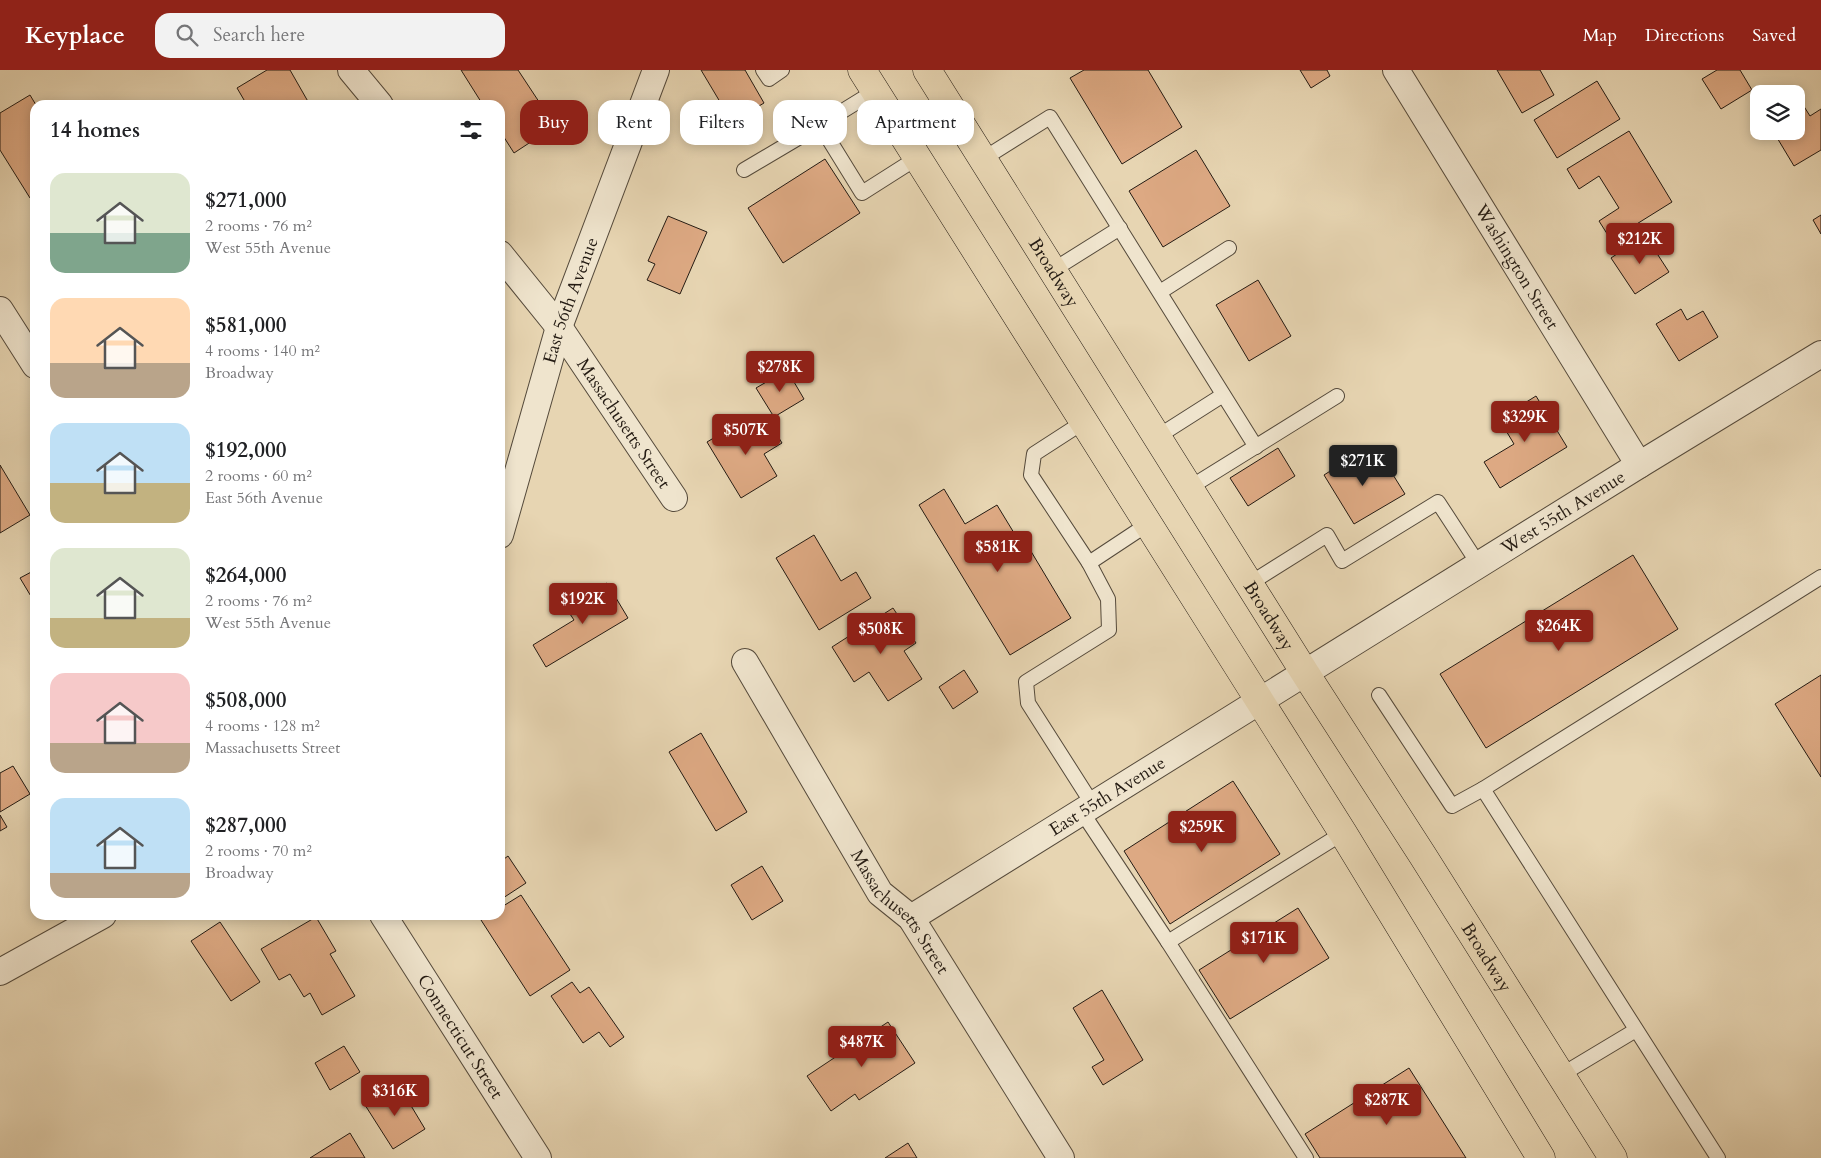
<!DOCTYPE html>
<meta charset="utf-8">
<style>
:root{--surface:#fff;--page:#f2f2f2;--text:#202124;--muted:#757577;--accent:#8f2418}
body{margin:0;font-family:Cardo,serif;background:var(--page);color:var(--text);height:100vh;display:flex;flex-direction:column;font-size:19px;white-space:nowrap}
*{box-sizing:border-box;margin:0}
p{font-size:16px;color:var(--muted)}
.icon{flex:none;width:28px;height:28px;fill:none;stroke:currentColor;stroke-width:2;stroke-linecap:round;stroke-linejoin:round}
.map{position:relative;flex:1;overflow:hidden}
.side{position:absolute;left:30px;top:30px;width:475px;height:820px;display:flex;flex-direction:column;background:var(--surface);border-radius:15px;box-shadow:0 2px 12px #0003}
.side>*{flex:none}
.guide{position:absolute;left:520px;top:30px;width:475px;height:45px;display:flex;gap:10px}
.tools{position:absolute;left:1750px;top:15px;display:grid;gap:10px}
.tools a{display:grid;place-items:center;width:55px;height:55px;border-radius:10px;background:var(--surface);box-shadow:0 2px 12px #0003;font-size:25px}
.price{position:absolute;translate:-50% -42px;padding:0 11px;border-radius:5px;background:var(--accent);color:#fff;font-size:16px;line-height:32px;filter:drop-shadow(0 1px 2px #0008)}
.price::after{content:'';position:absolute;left:50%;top:30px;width:15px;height:11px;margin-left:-8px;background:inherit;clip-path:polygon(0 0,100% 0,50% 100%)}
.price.current{background:#222;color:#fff}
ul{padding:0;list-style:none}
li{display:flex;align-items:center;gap:15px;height:125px;padding:0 20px}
li span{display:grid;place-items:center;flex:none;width:140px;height:100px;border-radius:15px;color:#555}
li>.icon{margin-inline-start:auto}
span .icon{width:60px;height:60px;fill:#fffc;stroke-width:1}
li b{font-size:21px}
h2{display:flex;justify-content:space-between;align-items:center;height:60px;padding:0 20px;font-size:21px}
.pill{padding:0 18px;border-radius:15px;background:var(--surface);box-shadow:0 2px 12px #0003;font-size:18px;line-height:45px}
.pill.current{background:var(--accent);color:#fff}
header{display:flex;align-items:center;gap:30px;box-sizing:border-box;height:70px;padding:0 25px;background:var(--accent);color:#fff}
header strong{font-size:24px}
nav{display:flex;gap:28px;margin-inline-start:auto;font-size:18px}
.search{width:350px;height:45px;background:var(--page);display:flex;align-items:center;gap:12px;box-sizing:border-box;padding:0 18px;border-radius:15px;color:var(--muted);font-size:19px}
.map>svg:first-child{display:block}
</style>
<header>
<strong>Keyplace</strong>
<div class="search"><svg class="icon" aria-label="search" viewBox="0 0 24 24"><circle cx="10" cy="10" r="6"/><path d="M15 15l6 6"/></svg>Search here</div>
<nav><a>Map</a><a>Directions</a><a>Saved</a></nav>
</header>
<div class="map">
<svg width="1821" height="1088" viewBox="0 0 1821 1088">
<rect width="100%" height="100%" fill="#e7d5b2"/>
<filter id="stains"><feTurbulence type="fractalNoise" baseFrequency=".004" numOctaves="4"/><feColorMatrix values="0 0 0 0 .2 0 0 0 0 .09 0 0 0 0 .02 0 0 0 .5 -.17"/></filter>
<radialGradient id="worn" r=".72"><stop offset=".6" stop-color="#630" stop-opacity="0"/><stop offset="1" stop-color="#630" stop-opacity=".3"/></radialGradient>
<g fill="#dda983" stroke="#241b13">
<path d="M267,0H290L310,35H247L237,18Z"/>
<path d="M461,0H518L555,56L514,83L500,61V35H483Z"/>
<path d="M701,0H745L764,33L732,52Z"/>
<path d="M1084,0H1148L1182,57L1122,94L1070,8Z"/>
<path d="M1300,0H1327L1330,6L1311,18Z"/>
<path d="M1497,0H1540L1554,25L1522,43Z"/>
<path d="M1717,0H1740L1752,20L1721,39L1702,9Z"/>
<path d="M1597,11L1620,49L1557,88L1534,50Z"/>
<path d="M1793,19L1810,46L1821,39V80L1794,96L1773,61H1796V24H1786Z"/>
<path d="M30,25L36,35L35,125L30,128L0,80V43Z"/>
<path d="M1629,61L1672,132L1611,170L1599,151L1619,138L1599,106L1579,119L1567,99Z"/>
<path d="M1196,80L1230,136L1163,177L1129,121Z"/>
<path d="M825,89L860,143L783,193L748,138Z"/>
<path d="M1821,145V164L1813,150Z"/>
<path d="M668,146L707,162L680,224L647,210L655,194L648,191Z"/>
<path d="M1645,165L1669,202L1635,224L1611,188Z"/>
<path d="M1258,210L1291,266L1249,291L1216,235Z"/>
<path d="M1681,239L1687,250L1703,241L1718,267L1679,291L1656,254Z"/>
<path d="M787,300L804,329L774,347L756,318Z"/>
<path d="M1536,326L1567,377L1500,418L1484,392L1514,374L1499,349Z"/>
<path d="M742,351L750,364L769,352L782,373L764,384L777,406L741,428L707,372Z"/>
<path d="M1278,378L1295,406L1248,436L1230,408Z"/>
<path d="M1365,379L1381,406L1390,400L1405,424L1354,454L1324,405Z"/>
<path d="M0,395L30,445L0,463Z"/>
<path d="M944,419L965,454L997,435L1025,481L1029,478L1071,548L1010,585L919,435Z"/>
<path d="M814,465L841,511L856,502L871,528L819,560L776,488Z"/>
<path d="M1633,485L1678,559L1486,678L1440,604Z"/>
<path d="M35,500V533L20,508Z"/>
<path d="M607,513L628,548L546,597L533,575L574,550L566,538Z"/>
<path d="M893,538L916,573L904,581L922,609L888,631L869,602L854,612L832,577Z"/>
<path d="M964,600L978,622L953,639L939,617Z"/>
<path d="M1821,605V707L1775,634Z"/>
<path d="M701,663L747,742L716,761L669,682Z"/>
<path d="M13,696L30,724L0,742V703Z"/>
<path d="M1233,711L1280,784L1170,854L1124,781Z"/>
<path d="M0,745L7,757L0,761Z"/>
<path d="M508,786L526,813L500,830V792Z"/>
<path d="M762,796L783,831L752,850L731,815Z"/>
<path d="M521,825L570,900L530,926L481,850L489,845H500V838Z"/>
<path d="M1298,838L1329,888L1230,949L1199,900Z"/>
<path d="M316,847L336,881L330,884L355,926L322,945L310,923L304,927L290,904L279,910L261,879Z"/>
<path d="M220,852L260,912L231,931L191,871Z"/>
<path d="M572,912L580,923L589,917L624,967L610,977L599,962L583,973L551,926Z"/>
<path d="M1102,920L1143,990L1103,1015L1092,997L1104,990L1073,938Z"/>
<path d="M888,952L915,993L859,1030L855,1024L831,1041L807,1006Z"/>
<path d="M344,976L360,1002L330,1020L315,993Z"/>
<path d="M1409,998L1466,1088H1320L1305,1064Z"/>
<path d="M398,1014L425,1059L393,1079L365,1035Z"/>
<path d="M350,1063L365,1088H310Z"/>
<path d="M908,1073L917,1088H885Z"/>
</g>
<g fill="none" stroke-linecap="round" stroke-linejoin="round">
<g stroke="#554a3b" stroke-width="16">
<g id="service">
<path d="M763,0L769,9L782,0"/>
<path d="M875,21L820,55L862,123L917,88"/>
<path d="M983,89L1050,47L1256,377"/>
<path d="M744,100L820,55"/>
<path d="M1053,200L1120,158"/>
<path d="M1160,222L1229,178"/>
<path d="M1085,351L1034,384L1031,405L1089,493L1148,454"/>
<path d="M1157,367L1223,325"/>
<path d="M1189,418L1337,326"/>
<path d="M1089,493L1108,529L1109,560L1026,612L1028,633L1093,735"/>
<path d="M1249,514L1327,465L1342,491L1438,432L1479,495"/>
<path d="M1379,625L1452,736L1483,719L1718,1088"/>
<path d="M1483,719L1821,507"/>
<path d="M1082,742L1168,872L1343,763"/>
<path d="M1168,872L1306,1088"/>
<path d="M1561,1005L1636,960"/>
</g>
</g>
<g stroke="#554a3b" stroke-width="28">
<g id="minor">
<path d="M351,0L380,35"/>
<path id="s1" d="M1396,0L1639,395"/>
<path id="s2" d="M500,184L559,257L674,428"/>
<path d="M0,240L35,295"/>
<path id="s3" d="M500,465L559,257L656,0"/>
<path id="s4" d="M745,592L880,823L911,848L1061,1088"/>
<path id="s5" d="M383,845L538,1088"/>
<path id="s6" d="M911,848L1639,395L1821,284"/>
<path d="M0,902L103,845"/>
</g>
</g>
<g stroke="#241b13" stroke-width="29">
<g id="primary">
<path d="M862,0L1343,763L1541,1088"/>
<path id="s7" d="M927,0L1305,603L1423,786L1613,1088"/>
</g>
</g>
<use href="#service" stroke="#efe4cd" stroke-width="14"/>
<use href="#minor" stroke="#efe4cd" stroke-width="26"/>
<use href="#primary" stroke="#e7d5b2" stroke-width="28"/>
</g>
<g text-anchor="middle" stroke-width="4.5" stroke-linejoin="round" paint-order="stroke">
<g font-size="18" fill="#241b13" stroke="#efe4cd">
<text dy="6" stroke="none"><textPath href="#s1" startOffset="231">Washington Street</textPath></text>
<text dy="6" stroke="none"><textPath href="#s7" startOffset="239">Broadway</textPath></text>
<text dy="6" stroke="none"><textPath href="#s3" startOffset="245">East 56th Avenue</textPath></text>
<text dy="6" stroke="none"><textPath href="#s2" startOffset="210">Massachusetts Street</textPath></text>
<text dy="6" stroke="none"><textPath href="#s6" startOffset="768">West 55th Avenue</textPath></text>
<text dy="6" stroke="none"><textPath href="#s7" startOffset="644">Broadway</textPath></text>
<text dy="6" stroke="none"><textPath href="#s6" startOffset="231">East 55th Avenue</textPath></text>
<text dy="6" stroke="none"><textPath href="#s4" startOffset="295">Massachusetts Street</textPath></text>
<text dy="6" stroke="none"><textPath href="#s7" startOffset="1049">Broadway</textPath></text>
<text dy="6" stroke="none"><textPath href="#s5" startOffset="144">Connecticut Street</textPath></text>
</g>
</g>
<rect width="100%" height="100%" filter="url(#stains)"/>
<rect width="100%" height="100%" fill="url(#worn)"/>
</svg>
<div class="tools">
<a><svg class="icon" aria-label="layers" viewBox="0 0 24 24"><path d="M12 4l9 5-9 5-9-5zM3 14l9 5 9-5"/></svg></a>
</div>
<b class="price" style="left:1640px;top:195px">$212K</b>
<b class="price" style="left:780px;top:323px">$278K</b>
<b class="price" style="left:1525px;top:373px">$329K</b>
<b class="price" style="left:746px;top:386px">$507K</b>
<b class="price current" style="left:1363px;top:417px">$271K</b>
<b class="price" style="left:998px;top:503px">$581K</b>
<b class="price" style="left:583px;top:555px">$192K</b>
<b class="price" style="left:1559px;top:582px">$264K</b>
<b class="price" style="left:881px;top:585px">$508K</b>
<b class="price" style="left:1202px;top:783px">$259K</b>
<b class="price" style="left:1264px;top:894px">$171K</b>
<b class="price" style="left:862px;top:998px">$487K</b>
<b class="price" style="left:395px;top:1047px">$316K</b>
<b class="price" style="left:1387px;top:1056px">$287K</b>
<div class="guide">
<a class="pill current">Buy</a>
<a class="pill">Rent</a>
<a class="pill">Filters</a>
<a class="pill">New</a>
<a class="pill">Apartment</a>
</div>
<section class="side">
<h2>14 homes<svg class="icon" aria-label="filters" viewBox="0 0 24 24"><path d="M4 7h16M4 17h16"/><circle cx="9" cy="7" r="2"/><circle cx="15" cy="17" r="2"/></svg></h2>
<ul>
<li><span style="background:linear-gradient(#dfe7d0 60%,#7fa58c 0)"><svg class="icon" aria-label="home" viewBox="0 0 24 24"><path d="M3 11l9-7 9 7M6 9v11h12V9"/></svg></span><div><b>$271,000</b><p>2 rooms · 76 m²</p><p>West 55th Avenue</p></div></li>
<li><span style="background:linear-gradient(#ffd9b3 65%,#b9a48a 0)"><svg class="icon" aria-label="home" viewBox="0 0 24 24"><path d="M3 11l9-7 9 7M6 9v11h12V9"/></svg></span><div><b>$581,000</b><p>4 rooms · 140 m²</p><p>Broadway</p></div></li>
<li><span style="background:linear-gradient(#bfe0f5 60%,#c2b280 0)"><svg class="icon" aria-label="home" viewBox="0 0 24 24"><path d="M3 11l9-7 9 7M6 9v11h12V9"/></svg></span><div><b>$192,000</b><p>2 rooms · 60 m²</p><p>East 56th Avenue</p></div></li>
<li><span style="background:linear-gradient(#dfe7d0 70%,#c2b280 0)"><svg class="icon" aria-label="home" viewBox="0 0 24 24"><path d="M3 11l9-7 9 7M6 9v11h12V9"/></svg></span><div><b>$264,000</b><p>2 rooms · 76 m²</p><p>West 55th Avenue</p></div></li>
<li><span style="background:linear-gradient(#f6c9c9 70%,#b9a48a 0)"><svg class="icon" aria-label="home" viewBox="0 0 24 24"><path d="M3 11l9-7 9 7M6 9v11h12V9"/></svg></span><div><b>$508,000</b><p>4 rooms · 128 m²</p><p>Massachusetts Street</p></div></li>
<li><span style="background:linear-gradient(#bfe0f5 75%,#b9a48a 0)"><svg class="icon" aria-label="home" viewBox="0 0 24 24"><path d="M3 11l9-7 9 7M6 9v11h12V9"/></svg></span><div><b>$287,000</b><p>2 rooms · 70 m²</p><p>Broadway</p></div></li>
</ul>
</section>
</div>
